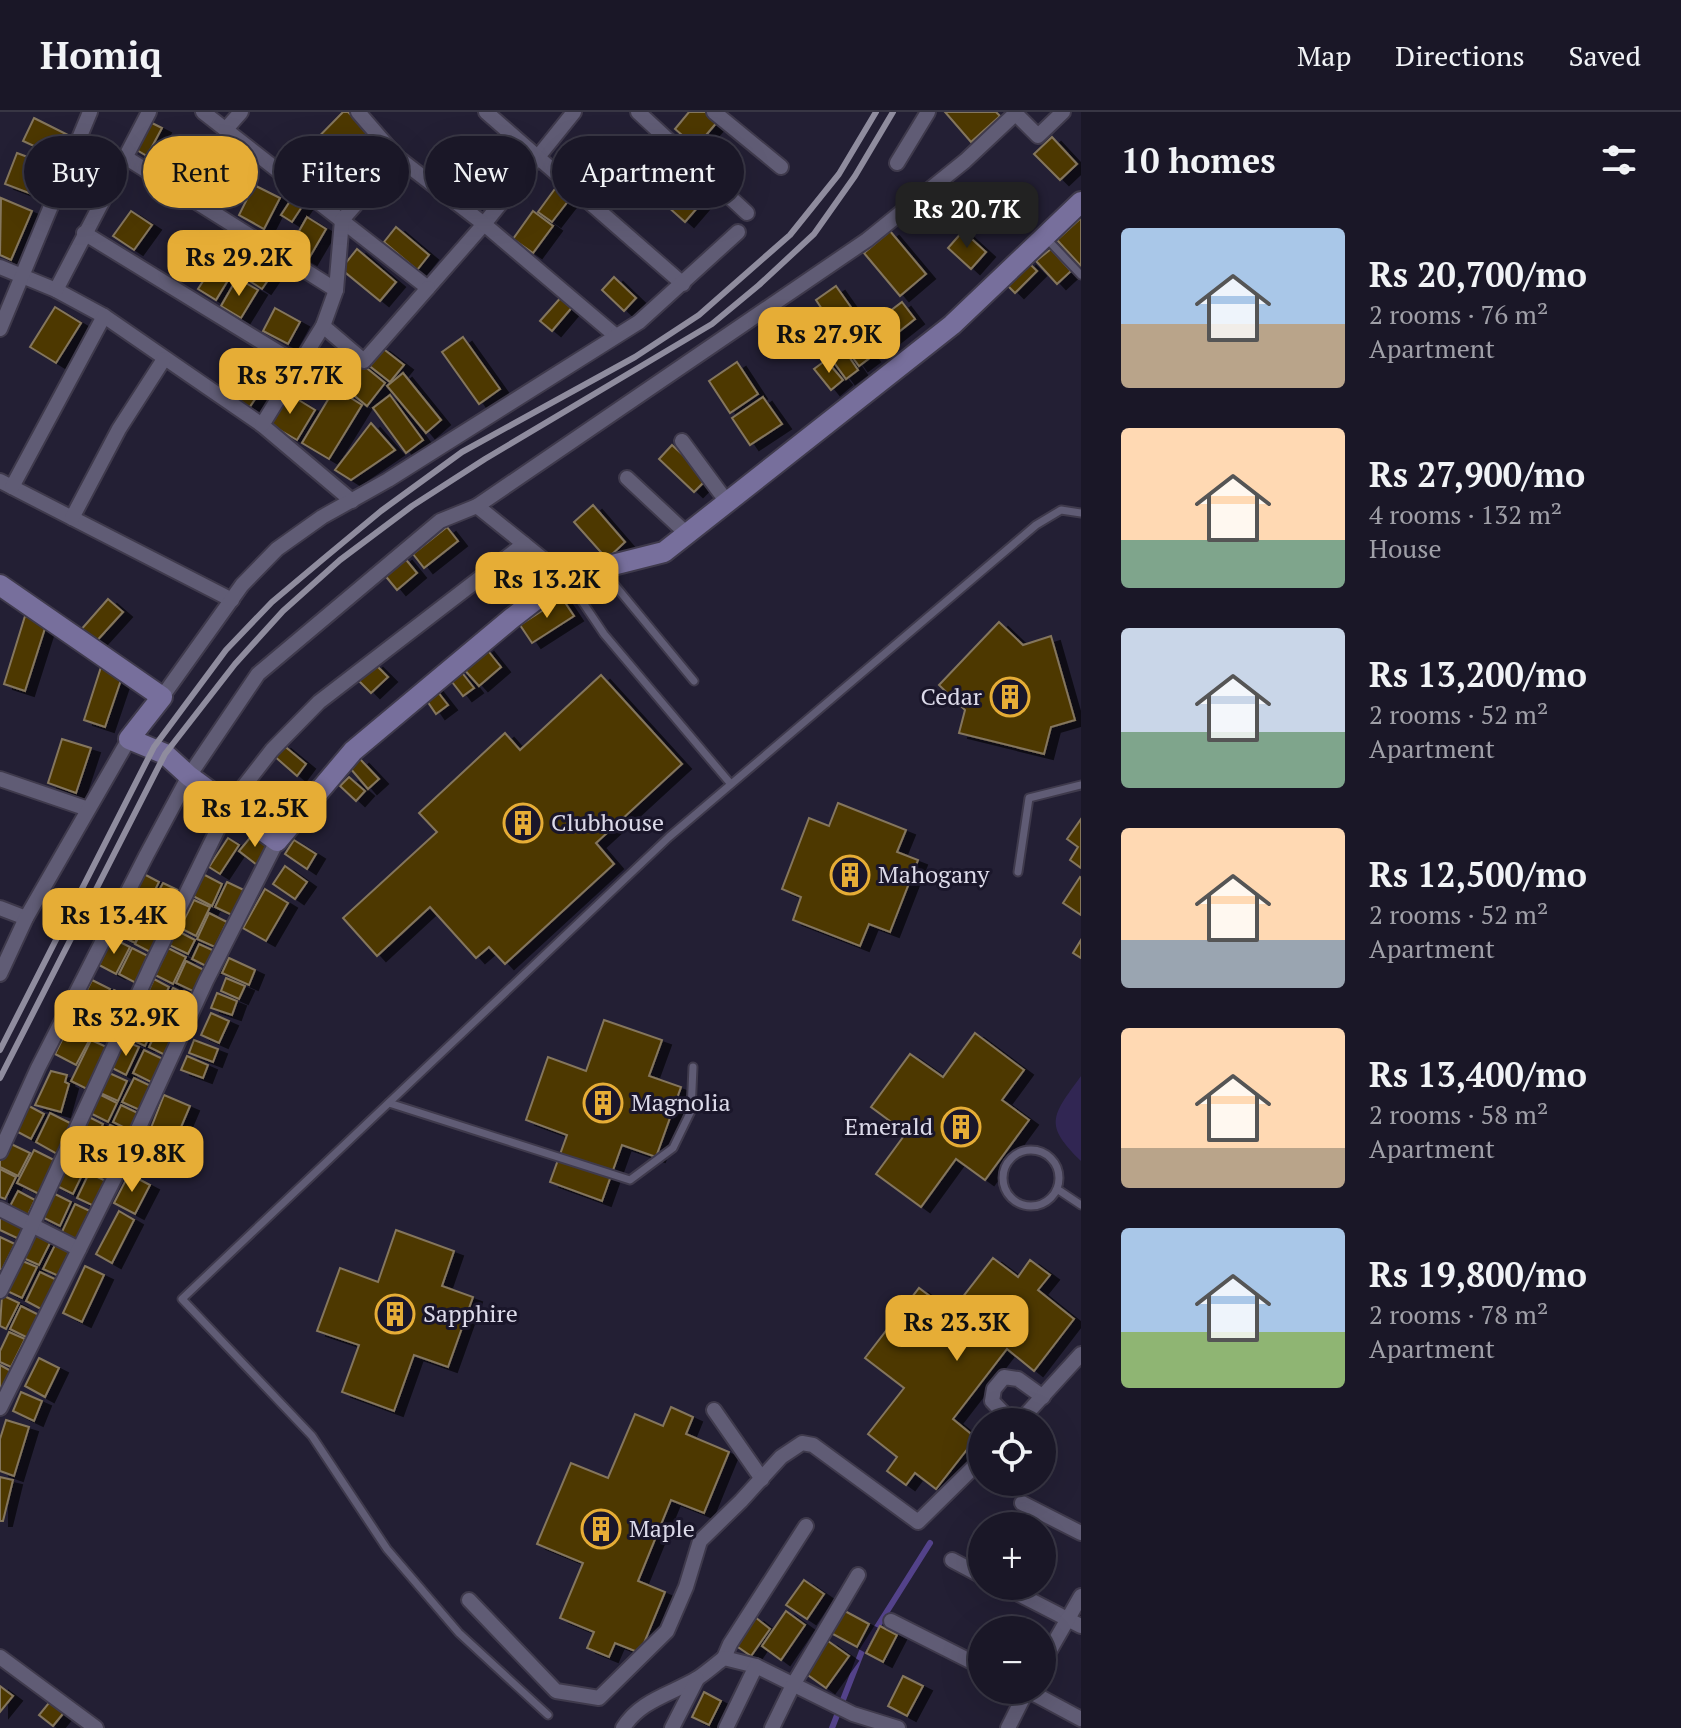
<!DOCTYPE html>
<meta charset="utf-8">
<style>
:root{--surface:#1a1727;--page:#272433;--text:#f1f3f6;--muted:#9f9fa7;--line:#383644;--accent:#e6ad36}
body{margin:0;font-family:"PT Serif",serif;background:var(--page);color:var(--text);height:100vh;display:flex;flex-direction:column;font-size:30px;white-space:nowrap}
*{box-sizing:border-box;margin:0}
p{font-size:26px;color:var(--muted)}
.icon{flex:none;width:44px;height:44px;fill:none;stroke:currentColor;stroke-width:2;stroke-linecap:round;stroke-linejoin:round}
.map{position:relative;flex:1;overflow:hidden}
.drawer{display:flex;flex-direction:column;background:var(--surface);width:600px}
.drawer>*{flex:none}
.guide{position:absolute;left:24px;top:24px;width:760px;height:72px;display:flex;gap:16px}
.fabs{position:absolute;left:968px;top:1296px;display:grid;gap:16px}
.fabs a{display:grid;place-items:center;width:88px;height:88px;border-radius:50%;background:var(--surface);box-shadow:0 8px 32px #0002,0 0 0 2px var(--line);font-size:40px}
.price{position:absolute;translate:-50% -68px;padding:0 18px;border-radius:16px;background:var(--accent);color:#111;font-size:26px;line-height:52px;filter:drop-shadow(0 2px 4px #0008)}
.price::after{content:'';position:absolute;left:50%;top:48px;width:24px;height:18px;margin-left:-12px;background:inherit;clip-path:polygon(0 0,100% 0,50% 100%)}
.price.on{background:#222;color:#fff}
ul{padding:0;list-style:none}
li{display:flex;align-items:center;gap:24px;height:200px;padding:0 40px}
li span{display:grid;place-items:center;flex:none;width:224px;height:160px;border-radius:8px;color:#555}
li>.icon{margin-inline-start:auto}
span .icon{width:96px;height:96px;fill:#fffc;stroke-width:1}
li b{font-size:34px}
h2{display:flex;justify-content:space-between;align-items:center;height:96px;padding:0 40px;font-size:34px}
.tag{padding:0 28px;border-radius:36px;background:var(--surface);box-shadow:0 8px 32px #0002,0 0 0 2px var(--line);font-size:28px;line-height:72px}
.tag.on{background:var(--accent);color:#111}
header{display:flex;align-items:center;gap:48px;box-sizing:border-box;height:112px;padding:0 40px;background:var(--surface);border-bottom:2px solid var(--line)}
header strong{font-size:38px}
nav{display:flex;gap:44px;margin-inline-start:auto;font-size:28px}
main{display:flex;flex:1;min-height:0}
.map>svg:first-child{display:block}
</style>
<header>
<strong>Homiq</strong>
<nav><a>Map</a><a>Directions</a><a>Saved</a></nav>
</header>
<main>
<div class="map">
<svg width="1081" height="1616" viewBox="0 0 1081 1616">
<defs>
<filter id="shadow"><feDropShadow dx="9" dy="5" stdDeviation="0" flood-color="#0009"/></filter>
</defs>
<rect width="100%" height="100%" fill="#231f34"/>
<path fill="#312653" d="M1081,964V1049C1043,1012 1052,1004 1081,964Z"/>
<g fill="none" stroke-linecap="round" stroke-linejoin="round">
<path stroke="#53428a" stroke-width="6" d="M832,1616L862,1539L930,1431"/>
</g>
<g fill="#4d3705" stroke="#84765d" stroke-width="2" filter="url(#shadow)">
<path d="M343,0H348L388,40L336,94L292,52Z"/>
<path d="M689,0H708L718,9L696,35L675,17Z"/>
<path d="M945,0H996L1000,4L971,30Z"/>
<path d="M34,6L68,23L58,45L23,29Z"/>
<path d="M150,10L162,16L147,44L135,37Z"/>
<path d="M1052,25L1077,52L1060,68L1034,42Z"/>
<path d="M17,41L49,53L37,84L5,72Z"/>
<path d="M692,65L710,81L685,110L667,94Z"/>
<path d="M254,73L280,86L264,117L239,103Z"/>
<path d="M557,74L572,84L552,110L538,100Z"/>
<path d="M296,80L307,87L292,110L281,103Z"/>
<path d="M1,86L32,99L11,148L0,143Z"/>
<path d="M131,99L152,113L134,138L113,124Z"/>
<path d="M533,99L553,114L533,141L513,127Z"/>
<path d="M307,105L326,117L308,148L289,137Z"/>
<path d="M1081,106V154L1057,128Z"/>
<path d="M396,115L429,143L417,158L384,130Z"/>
<path d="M890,119L926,162L900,184L864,141Z"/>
<path d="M963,119L986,140L971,157L948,136Z"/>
<path d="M357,137L396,170L380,189L341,157Z"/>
<path d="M1051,137L1071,159L1057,172L1036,149Z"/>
<path d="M259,138L279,152L262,177L242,164Z"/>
<path d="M216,149L233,160L216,188L198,177Z"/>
<path d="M1027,149L1037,159L1015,181L1005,171Z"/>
<path d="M614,165L636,186L624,199L602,178Z"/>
<path d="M237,166L258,178L241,206L221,194Z"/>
<path d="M836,174L860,208L839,223L816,188Z"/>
<path d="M563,183L574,193L552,219L540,209Z"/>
<path d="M902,190L915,207L886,230L873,212Z"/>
<path d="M55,195L81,211L56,251L30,235Z"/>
<path d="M275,196L300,210L288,232L263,219Z"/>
<path d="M854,222L871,245L859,254L842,231Z"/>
<path d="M463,225L500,277L479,292L442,240Z"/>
<path d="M381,235L404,253L390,270L367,252Z"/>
<path d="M843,236L858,258L846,267L830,245Z"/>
<path d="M826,248L843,268L831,278L814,257Z"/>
<path d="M358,249L385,271L367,294L340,272Z"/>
<path d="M737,250L758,282L730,301L709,269Z"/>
<path d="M234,254L264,274L249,296L220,275Z"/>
<path d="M403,261L441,308L426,321L387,274Z"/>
<path d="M335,276L362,293L329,347L302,331Z"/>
<path d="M284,279L315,298L297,328L266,310Z"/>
<path d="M390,283L423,328L406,341L373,296Z"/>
<path d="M763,285L782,312L750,333L732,306Z"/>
<path d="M371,311L395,338L351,368L335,358Z"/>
<path d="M672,333L708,366L694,380L659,347Z"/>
<path d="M593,393L625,430L607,447L574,410Z"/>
<path d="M447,415L458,429L424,456L413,442Z"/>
<path d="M403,444L417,461L397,478L383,461Z"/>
<path d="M562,486L574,504L532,531L520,513Z"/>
<path d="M108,487L123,500L93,533L79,520Z"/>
<path d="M25,504L47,510L25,579L4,572Z"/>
<path d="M999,510L1023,533L1051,524L1075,608L1051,615L1044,642L959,621L965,598L939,573Z"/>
<path d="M485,535L501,555L479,574L462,555Z"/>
<path d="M374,551L388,565L371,581L357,567Z"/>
<path d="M101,555L123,562L105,615L84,608Z"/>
<path d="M460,558L474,576L463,584L449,566Z"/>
<path d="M601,563L682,652L596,731L614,752L505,852L489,835L476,846L430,795L377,844L343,806L437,720L419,701L505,621L520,638Z"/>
<path d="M434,575L448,593L436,602L423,583Z"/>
<path d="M62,627L91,636L76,681L48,671Z"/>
<path d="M282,632L306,652L297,664L273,643Z"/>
<path d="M360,647L379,667L368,677L350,656Z"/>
<path d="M349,665L365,679L356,689L340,674Z"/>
<path d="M277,674L295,686L278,710L260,698Z"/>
<path d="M838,691L906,718L897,740L918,748L890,820L869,812L860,834L793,808L801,785L782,777L809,706L829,714Z"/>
<path d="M1081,707V756L1070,748L1078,735L1067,727Z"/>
<path d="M254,721L271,735L257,753L239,739Z"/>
<path d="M228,726L239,733L220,762L209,755Z"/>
<path d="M294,728L316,742L307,757L285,742Z"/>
<path d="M285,754L307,770L295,787L273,772Z"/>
<path d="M142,761L159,770L145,798L127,789Z"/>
<path d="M201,761L222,772L212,794L191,783Z"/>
<path d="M1080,765L1081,766V803L1063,791Z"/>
<path d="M227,770L246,779L234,804L215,795Z"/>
<path d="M163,771L182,780L169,807L149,797Z"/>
<path d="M265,777L288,791L266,829L243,816Z"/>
<path d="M194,788L210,795L196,824L180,816Z"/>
<path d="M128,795L148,805L135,831L115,821Z"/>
<path d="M209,801L227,810L215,835L197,827Z"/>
<path d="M149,804L166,813L152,841L135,832Z"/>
<path d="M174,817L195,828L188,842L167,832Z"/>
<path d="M112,826L130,835L116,862L99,853Z"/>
<path d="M1081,828V846L1073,841Z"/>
<path d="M199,832L219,841L212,857L192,847Z"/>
<path d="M132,836L150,845L136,871L119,862Z"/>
<path d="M168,836L186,845L173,872L155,863Z"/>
<path d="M229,846L255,858L249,873L222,861Z"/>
<path d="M186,849L208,860L197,881L176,871Z"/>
<path d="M226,866L245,874L239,887L221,879Z"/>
<path d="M154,867L169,875L156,902L141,895Z"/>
<path d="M92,868L110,877L95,907L77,898Z"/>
<path d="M173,876L194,886L180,915L159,905Z"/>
<path d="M114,878L130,886L116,914L100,906Z"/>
<path d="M217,881L237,889L232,903L211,896Z"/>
<path d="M211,901L229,909L219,931L201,923Z"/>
<path d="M137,903L155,912L145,934L126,925Z"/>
<path d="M604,908L662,928L649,964L681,975L656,1045L622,1033L602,1089L550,1070L567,1023L526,1008L548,945L586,959Z"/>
<path d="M161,910L179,918L167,944L149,935Z"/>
<path d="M67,918L91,925L76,953L55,942Z"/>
<path d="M975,921L1024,958L1002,988L1029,1008L985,1068L956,1047L921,1095L876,1062L906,1021L871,995L910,942L943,965Z"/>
<path d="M91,928L109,936L89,978L71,969Z"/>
<path d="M194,928L218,937L213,950L189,941Z"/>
<path d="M125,929L139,935L126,963L112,956Z"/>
<path d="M144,938L165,948L153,971L133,961Z"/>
<path d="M187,944L208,953L203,966L181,958Z"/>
<path d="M51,959L67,963L65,970L69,972L61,1000L35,993Z"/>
<path d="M107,960L127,969L118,989L98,980Z"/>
<path d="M134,966L153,975L142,999L122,990Z"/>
<path d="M97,981L117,991L108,1010L88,1000Z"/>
<path d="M164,983L190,994L176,1027L151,1016Z"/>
<path d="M121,993L142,1003L133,1020L113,1010Z"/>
<path d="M29,994L44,1002L31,1027L16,1019Z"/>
<path d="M50,1001L76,1014L61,1044L36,1030Z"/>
<path d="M87,1004L103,1012L96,1028L79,1020Z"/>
<path d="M110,1013L131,1023L124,1036L104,1026Z"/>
<path d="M149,1020L170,1032L156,1056L135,1044Z"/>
<path d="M78,1024L95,1032L85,1052L68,1044Z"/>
<path d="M9,1031L30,1041L18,1064L0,1055V1049Z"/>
<path d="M100,1031L120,1040L108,1065L88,1055Z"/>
<path d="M34,1038L56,1049L39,1082L17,1071Z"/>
<path d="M67,1048L85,1057L73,1082L55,1073Z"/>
<path d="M0,1057L16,1065L5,1087L0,1085Z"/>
<path d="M89,1061L106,1069L94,1094L77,1086Z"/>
<path d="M129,1062L150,1073L135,1102L114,1091Z"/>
<path d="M18,1079L35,1088L26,1107L8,1098Z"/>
<path d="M51,1080L71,1090L60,1114L40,1104Z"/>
<path d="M75,1092L92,1100L77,1130L61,1122Z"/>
<path d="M119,1099L134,1108L112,1151L96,1142Z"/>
<path d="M0,1103L25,1115L19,1127L0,1118Z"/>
<path d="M396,1118L454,1139L442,1174L473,1185L448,1255L414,1243L394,1299L342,1280L359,1233L317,1219L340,1156L378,1170Z"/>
<path d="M32,1120L51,1129L39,1153L21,1145Z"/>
<path d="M0,1125L15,1132L2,1158L0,1157Z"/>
<path d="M56,1131L73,1139L61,1165L43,1157Z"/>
<path d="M993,1146L1018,1165L1030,1148L1050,1163L1038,1178L1074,1207L1034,1259L1007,1237L953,1307L976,1326L936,1377L915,1361L906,1373L887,1359L897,1345L868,1322L904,1276L865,1246L919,1176L951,1200Z"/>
<path d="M20,1148L37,1155L22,1186L5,1178Z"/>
<path d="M85,1154L104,1163L82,1210L63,1201Z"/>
<path d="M40,1160L57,1168L43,1198L26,1189Z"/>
<path d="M2,1183L19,1191L6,1217L0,1214Z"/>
<path d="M21,1194L39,1203L28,1226L10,1217Z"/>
<path d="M9,1220L25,1227L11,1255L0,1250V1239Z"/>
<path d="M39,1246L59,1256L45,1285L25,1274Z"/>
<path d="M0,1253L11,1259L0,1283Z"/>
<path d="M21,1280L42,1289L34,1309L13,1299Z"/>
<path d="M671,1295L693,1305L686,1322L729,1340L704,1401L671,1388L638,1469L665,1480L640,1541L615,1531L609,1545L587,1536L594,1520L560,1506L583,1451L537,1432L571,1351L608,1366L635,1302L663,1314Z"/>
<path d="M6,1308L29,1315L14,1364L0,1359V1327Z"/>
<path d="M0,1365L13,1368L3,1409H0Z"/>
<path d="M804,1468L824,1482L807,1507L786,1493Z"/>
<path d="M843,1498L869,1512L857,1535L831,1521Z"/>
<path d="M786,1499L805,1513L781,1548L762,1534Z"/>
<path d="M755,1505L770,1517L751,1544L735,1533Z"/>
<path d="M880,1514L897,1523L883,1550L866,1541Z"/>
<path d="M828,1529L849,1544L826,1576L805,1561Z"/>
<path d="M903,1564L923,1574L907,1604L888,1594Z"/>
<path d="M0,1574L13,1584L0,1600Z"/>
<path d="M704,1580L721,1589L709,1613L692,1605Z"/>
<path d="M53,1586L66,1598L53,1614L39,1603Z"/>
</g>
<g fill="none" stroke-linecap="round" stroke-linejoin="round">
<g stroke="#3f3a4c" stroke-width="11">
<g id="lane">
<path d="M1046,126L1081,163"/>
<path d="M604,460L694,569"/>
<path d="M567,467L604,522L730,671"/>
<path d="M1018,760L1029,686L1081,673"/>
<path d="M389,991L630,1068L673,1036L691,999L693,955"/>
<circle cx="1031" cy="1066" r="28"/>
<path d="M1057,1077L1081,1093"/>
<path d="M548,1603L459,1521L387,1437L312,1324L182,1187L669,725L1036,413L1061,398L1081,401"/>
</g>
</g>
<g stroke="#3f3a4c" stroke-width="18">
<g id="street">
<path d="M203,0L428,176L484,112L574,0"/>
<path d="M358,0L397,45L484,112L616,224"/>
<path d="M486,0L683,172"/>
<path d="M638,0L747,101"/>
<path d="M714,0L781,55"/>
<path d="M1014,0L1038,24L1063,0"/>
<path d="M226,17L241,0"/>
<path d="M125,45L336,178"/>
<path d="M897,51L928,0"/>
<path d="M65,63L105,83"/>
<path d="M84,121L299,253"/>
<path d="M0,155L56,178L104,204L262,313L352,389"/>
<path d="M56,178L149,0"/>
<path d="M323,214L364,249L428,176"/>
<path d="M0,217L90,0"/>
<path d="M262,313L323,214L336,178L342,108L397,45"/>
<path d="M682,329L727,390"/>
<path d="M627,366L687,422"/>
<path d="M0,369L232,488"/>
<path d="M12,375L104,204"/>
<path d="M477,394L565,465"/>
<path d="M72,406L119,317L164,247"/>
<path d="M162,585L242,473L277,437L322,405L388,368L639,210L738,120"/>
<path d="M0,667L88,697"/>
<path d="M0,796L26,806"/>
<path d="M0,862L26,806L129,627"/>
<path d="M0,1040L38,956L146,744L189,664L258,562L440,409L477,394L867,128L965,49L1017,0"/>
<path d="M0,1097L79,1137"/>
<path d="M0,1179L23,1133L153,850L230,692L272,638L319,590L524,432"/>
<path d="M0,1296L128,1039L206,869L277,729"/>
<path d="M714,1298L762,1367"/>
<path d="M1012,1310L992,1289L994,1277L1004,1265L1018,1267L1043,1285"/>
<path d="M1019,1310L1081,1242"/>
<path d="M1022,1391L1081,1421"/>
<path d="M952,1448L982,1464"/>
<path d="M1003,1474L1081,1514"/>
<path d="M469,1488L556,1579L599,1586L667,1519L686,1475L700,1429L741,1389L781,1345L802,1331L813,1333L918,1410L982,1347"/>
<path d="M891,1509L982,1555"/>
<path d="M0,1545L96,1616"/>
<path d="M724,1546L730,1532L806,1414"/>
<path d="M1042,1552L1081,1484"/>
<path d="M1027,1578L1081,1607"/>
<path d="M623,1616C640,1588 672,1582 698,1566C707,1560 716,1552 724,1546L756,1554"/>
<path d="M672,1616L697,1567"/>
<path d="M726,1616L756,1554L853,1602L898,1616"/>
<path d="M772,1616L793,1573L858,1463"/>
<path d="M1008,1616L1027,1578"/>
</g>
</g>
<g stroke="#3f3a4c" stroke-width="24">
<path id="secondary" d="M0,473L162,585L129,627L165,642L189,664L277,729L353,639L512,506L565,465L664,440L952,213L1081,90"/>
</g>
<use href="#lane" stroke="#605c75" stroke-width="7"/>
<use href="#street" stroke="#605c75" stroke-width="14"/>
<use href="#secondary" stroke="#776f9c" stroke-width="20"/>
<g stroke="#8f8c9e" stroke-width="6">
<path d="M0,938L154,635L226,538L272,490L322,448L381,399L462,340L635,245L699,203L790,123L839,62L876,0"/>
<path d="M0,966L165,642L235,552L283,499L340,448L412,394L485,347L712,212L759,173L814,122L855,64L893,0"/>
</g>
</g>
<defs>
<g id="building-ring" transform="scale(2)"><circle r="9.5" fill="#1a162a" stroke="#e6ad36" stroke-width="1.5"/><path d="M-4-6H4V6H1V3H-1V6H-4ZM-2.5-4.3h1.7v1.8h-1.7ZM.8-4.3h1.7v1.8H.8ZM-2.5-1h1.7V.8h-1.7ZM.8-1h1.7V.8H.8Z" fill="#e6ad36"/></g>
</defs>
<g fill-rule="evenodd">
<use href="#building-ring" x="1010" y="585"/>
<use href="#building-ring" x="523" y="711"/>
<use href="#building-ring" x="850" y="763"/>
<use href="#building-ring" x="603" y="991"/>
<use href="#building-ring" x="961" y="1015"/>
<use href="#building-ring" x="395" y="1202"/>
<use href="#building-ring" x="601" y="1417"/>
</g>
<g text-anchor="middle" stroke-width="6" stroke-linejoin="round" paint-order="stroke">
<g font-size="24" fill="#dcdae9" stroke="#1a162a" text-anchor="start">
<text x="982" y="593" text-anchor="end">Cedar</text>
<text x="551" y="719">Clubhouse</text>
<text x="878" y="771">Mahogany</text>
<text x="631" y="999">Magnolia</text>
<text x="933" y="1023" text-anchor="end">Emerald</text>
<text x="423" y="1210">Sapphire</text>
<text x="629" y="1425">Maple</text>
</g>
</g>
</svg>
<div class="fabs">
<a><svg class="icon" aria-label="locate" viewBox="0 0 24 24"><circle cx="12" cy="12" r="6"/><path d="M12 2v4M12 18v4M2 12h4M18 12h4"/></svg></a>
<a>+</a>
<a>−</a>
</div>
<b class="price on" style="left:967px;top:138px">Rs 20.7K</b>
<b class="price" style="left:239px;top:186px">Rs 29.2K</b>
<b class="price" style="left:829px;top:263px">Rs 27.9K</b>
<b class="price" style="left:290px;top:304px">Rs 37.7K</b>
<b class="price" style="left:547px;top:508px">Rs 13.2K</b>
<b class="price" style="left:255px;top:737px">Rs 12.5K</b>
<b class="price" style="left:114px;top:844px">Rs 13.4K</b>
<b class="price" style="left:126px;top:946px">Rs 32.9K</b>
<b class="price" style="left:132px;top:1082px">Rs 19.8K</b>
<b class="price" style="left:957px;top:1251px">Rs 23.3K</b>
<div class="guide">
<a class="tag">Buy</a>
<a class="tag on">Rent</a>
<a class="tag">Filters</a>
<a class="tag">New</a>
<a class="tag">Apartment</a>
</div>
</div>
<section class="drawer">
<h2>10 homes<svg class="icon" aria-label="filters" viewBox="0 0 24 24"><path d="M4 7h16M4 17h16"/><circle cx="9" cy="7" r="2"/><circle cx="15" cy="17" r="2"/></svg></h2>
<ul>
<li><span style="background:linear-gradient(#a9c7e8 60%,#b9a48a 0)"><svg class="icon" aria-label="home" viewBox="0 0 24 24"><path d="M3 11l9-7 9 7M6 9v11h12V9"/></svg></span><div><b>Rs 20,700/mo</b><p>2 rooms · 76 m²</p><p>Apartment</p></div></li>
<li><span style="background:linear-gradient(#ffd9b3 70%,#7fa58c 0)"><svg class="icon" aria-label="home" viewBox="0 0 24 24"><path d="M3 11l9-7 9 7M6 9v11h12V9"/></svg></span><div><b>Rs 27,900/mo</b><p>4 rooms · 132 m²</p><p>House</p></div></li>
<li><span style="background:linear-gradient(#c9d6e8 65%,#7fa58c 0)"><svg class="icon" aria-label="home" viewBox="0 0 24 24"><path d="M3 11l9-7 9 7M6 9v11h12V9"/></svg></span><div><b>Rs 13,200/mo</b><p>2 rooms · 52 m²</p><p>Apartment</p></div></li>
<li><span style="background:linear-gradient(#ffd9b3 70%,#9aa5b1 0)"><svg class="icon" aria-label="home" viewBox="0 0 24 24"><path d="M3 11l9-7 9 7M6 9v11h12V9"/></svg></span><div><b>Rs 12,500/mo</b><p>2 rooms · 52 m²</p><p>Apartment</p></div></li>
<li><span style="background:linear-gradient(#ffd9b3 75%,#b9a48a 0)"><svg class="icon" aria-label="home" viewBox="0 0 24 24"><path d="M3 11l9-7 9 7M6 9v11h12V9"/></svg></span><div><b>Rs 13,400/mo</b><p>2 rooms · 58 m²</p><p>Apartment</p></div></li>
<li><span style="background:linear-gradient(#a9c7e8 65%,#8fb573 0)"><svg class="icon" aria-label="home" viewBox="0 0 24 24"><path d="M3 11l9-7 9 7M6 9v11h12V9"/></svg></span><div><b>Rs 19,800/mo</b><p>2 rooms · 78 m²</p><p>Apartment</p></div></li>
</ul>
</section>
</main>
